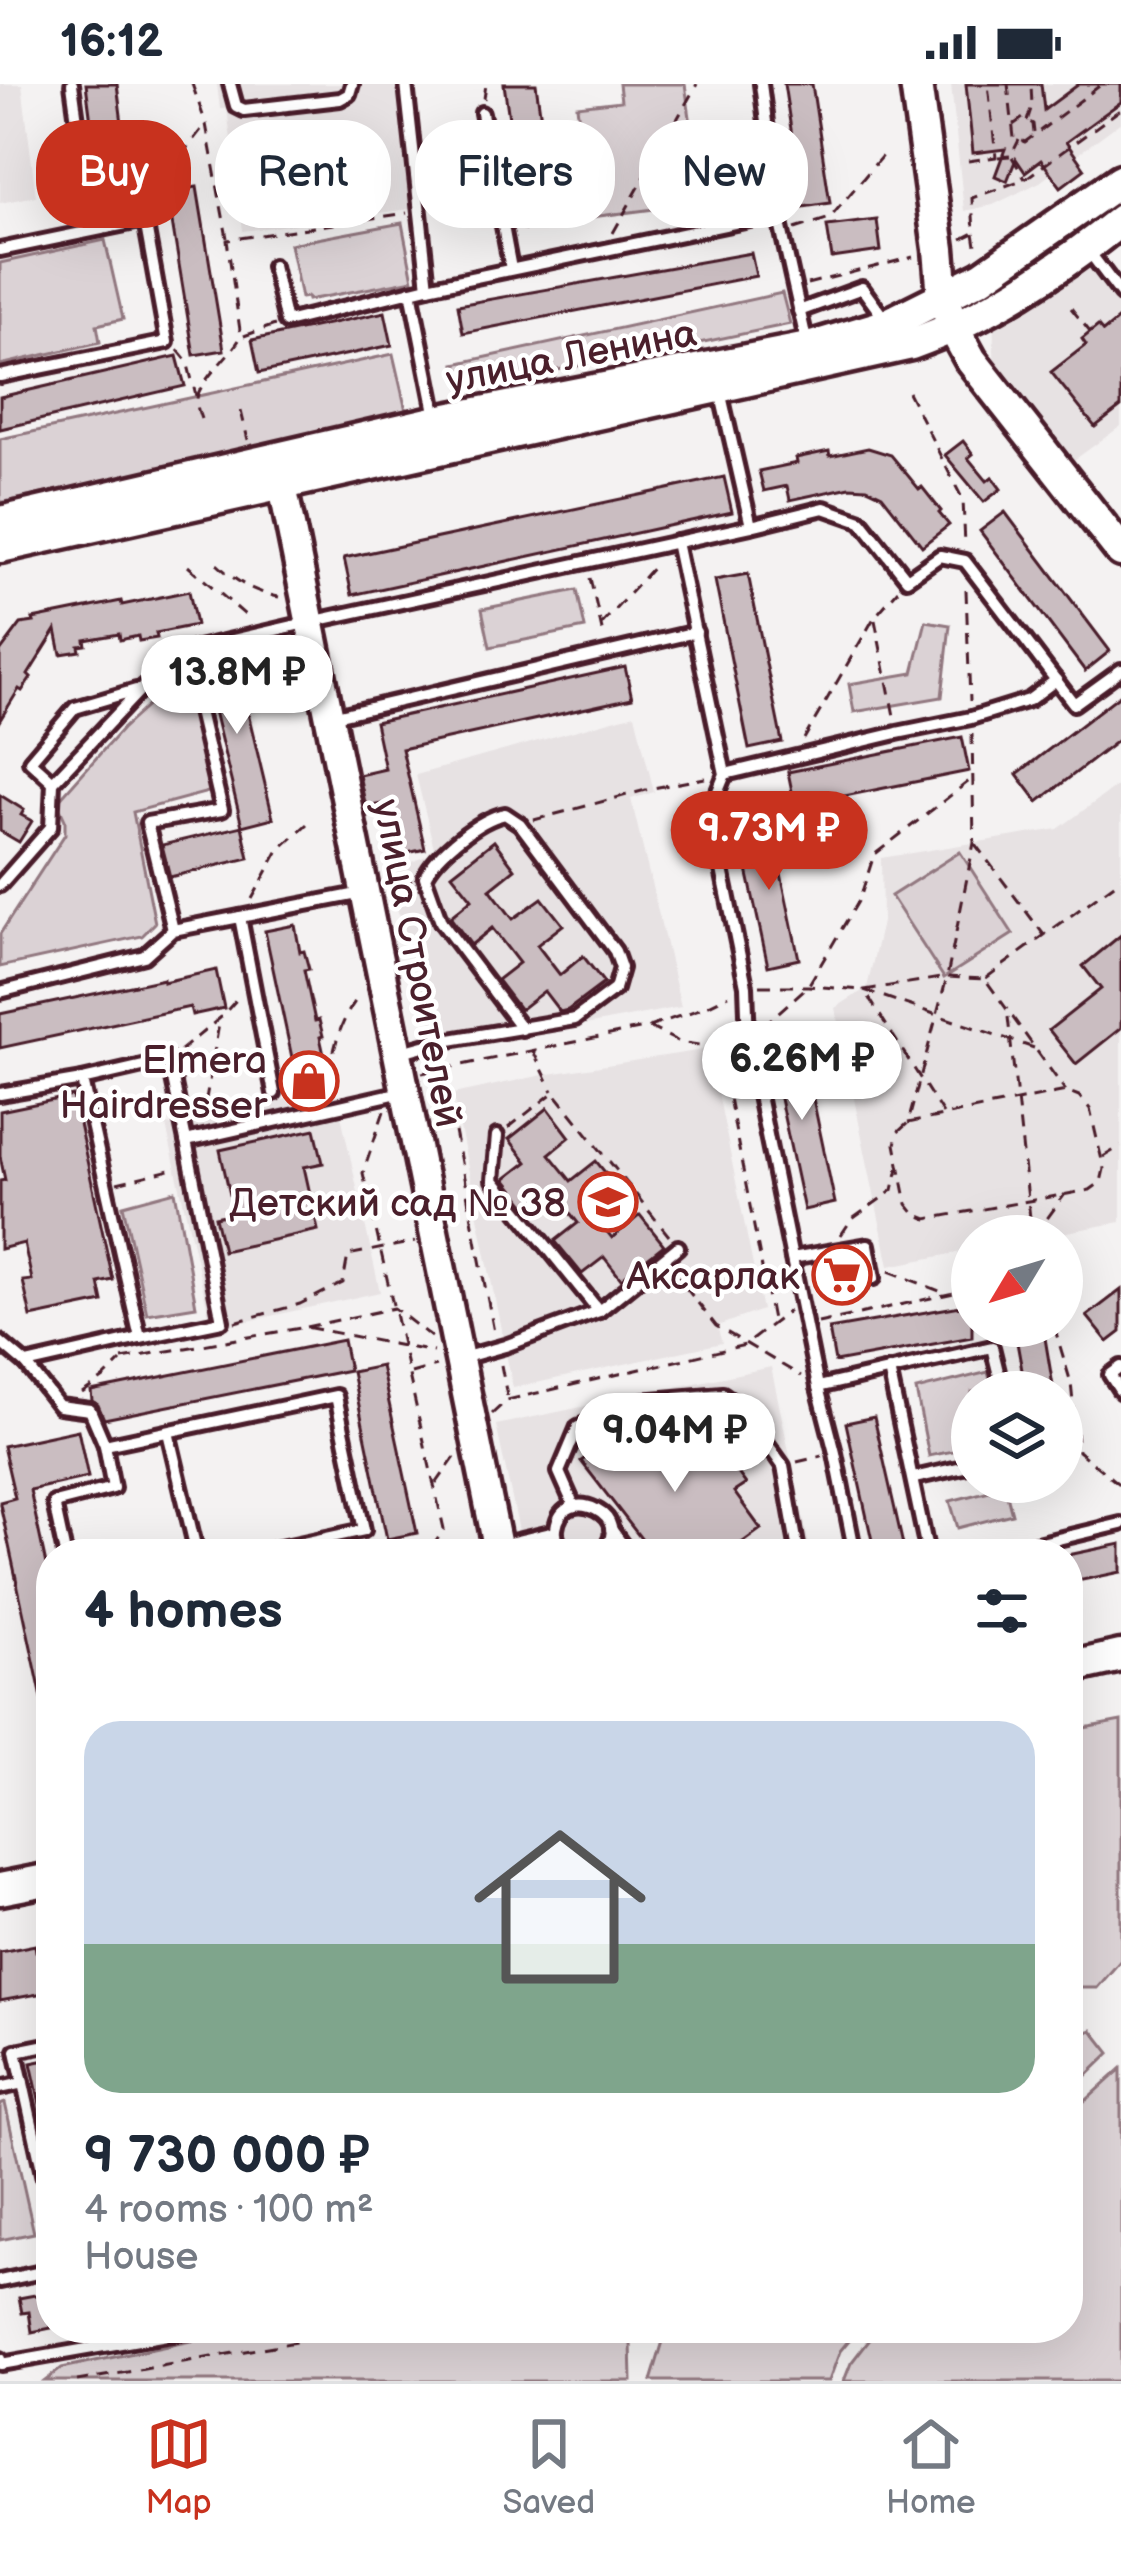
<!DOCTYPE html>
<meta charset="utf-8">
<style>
:root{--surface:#fff;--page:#f6f6f7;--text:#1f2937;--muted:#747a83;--line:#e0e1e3;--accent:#c8321e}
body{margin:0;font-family:"Balsamiq Sans",sans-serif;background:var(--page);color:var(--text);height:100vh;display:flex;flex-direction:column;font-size:45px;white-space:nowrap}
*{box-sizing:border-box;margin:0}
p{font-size:39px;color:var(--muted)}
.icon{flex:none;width:66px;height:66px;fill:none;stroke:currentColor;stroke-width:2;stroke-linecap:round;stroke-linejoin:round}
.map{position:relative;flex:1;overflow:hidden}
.side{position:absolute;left:36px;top:1455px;width:1047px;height:804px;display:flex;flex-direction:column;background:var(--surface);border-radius:48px;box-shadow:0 12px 48px #0002}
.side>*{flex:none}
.hud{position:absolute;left:36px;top:36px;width:1050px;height:108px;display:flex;gap:24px}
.needle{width:78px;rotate:232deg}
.fabs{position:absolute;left:951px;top:1131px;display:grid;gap:24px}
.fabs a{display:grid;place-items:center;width:132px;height:132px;border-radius:50%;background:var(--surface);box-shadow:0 12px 48px #0002;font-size:60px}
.price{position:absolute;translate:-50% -102px;padding:0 27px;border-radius:42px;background:#fff;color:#222;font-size:39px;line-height:78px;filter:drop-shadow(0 3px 6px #0008)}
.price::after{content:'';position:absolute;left:50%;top:72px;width:36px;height:27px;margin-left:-18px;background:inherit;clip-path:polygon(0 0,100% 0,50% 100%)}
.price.on{background:var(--accent);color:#fff}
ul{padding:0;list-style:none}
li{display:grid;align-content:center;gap:24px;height:636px;padding:0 48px}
li span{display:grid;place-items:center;height:372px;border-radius:36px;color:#555}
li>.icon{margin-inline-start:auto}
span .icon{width:216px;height:216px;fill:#fffc;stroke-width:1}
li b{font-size:51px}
h2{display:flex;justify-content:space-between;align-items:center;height:144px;padding:0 48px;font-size:51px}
.chip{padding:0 42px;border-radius:48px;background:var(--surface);box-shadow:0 12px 48px #0002;font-size:42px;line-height:108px}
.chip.on{background:var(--accent);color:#fff}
.status{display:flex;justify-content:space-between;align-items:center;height:84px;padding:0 60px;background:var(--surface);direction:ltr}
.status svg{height:33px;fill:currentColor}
.tab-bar{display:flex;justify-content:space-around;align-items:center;height:168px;border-top:3px solid var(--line);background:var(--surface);font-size:33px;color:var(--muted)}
.tab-bar a{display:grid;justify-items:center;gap:6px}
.tab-bar .on{color:var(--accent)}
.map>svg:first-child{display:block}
</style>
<div class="status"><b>16:12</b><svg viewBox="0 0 49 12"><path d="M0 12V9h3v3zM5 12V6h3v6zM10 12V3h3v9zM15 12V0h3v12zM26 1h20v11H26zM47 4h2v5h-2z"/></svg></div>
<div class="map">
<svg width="1121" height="2297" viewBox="0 0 1121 2297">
<rect width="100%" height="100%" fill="#f4f2f2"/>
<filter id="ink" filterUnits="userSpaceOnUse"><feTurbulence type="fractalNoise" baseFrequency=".00833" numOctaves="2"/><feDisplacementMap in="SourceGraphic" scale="24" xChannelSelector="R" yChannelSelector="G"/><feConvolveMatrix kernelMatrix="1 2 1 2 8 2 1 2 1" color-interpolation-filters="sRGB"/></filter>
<g filter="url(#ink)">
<g fill="#e7e2e3">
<path d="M0,0H22L36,112L0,119Z"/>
<path d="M217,0H400L417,124L243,147L227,25H220Z"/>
<path d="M951,0H1121V38L1040,98L993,121L964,127Z"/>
<path d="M1086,164L1121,210V342L1059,387L995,304L993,224Z"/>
<path d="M635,630L654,708L631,715L681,923L441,968L386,789L435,768L416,691Z"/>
<path d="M1121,699V1138L1045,1152H972V1166L889,1182L835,924L867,904L882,838L881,774L1058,745Z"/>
<path d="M709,965L762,1226L717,1242L722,1259L513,1304L453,1010L543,991Z"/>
<path d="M335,1004L380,1208L212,1245L166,1042Z"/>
<path d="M771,1283L811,1470H524L496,1341Z"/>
</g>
<g fill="#dbd2d5" stroke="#927880" stroke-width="3">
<path d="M619,0H685L692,47L748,40L757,112L591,133L577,22L621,17Z"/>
<path d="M402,139L413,196L308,216L307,213L301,214L290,160Z"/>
<path d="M105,156L123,235L97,241L100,258L0,281V179Z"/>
<path d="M782,209L790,240L651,269L648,257L597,265L598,278L461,305L455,280Z"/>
<path d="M393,270L407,331L0,419V355Z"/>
<path d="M577,506L585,544L490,563L482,525Z"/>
<path d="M926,537L950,541L942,613L854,628L849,600L913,589Z"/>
<path d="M184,589L212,707L133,728L155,839L142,852L0,883V850L65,750V736L57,718L122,645Z"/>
<path d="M960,768L1013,850L944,894L891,812Z"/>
<path d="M175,1107L196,1222L147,1230L123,1121Z"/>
<path d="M988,1288L993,1308H972V1363L929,1372L916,1306Z"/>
<path d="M1005,1403L1012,1430L958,1444L950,1417Z"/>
<path d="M1121,1637V1876L1097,1904H1068V1647Z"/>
<path d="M1092,1946L1110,1969L1068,2010V1954Z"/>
<path d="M1121,1985V2297H844L851,2279L878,2244H1068V2033Z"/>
<path d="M5,2019L34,2149L0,2156V2021Z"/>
<path d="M253,2244H636L631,2258L632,2297H45L62,2284Z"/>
<path d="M667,2244H859L840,2267L829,2297H651Z"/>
</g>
<g fill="#cabdc1" stroke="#4a1f2b" stroke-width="3">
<path d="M86,0H117L131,110L101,114Z"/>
<path d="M504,0H536L556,141L525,145Z"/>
<path d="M784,0H812L830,119L803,123Z"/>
<path d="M966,0H1041L1044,26L1079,0H1121V18L1066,58L1085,85L1061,103L1041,76L1025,88L1016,75L1007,97L995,92L1005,65L973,69Z"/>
<path d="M197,103L224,266L194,271L167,108Z"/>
<path d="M877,136L881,167L832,174L827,142Z"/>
<path d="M751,169L756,192L463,249L458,221Z"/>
<path d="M385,228L392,261L259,289L252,256Z"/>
<path d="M1121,233V323L1095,343L1051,288L1086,261L1082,255L1098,242L1103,248Z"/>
<path d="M177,272L185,302L0,345V313Z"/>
<path d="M963,357L973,370L968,374L987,397L992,393L1001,405L984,418L945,371Z"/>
<path d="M868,364L891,371L919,405L922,403L941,427L939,429L949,441L922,462L882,411L867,404L850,403L790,416L787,402L764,407L759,387L797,379L796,374L829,367L830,372Z"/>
<path d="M724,393L732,428L352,511L344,474Z"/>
<path d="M1005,428L1110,567L1085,587L980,447Z"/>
<path d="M748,490L782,658L749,665L715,496Z"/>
<path d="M189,507L196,541L156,549L157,554L139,557L138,552L120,556L119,550L85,556L86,561L79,562L80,567L61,570L56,546L28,591L31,594L22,607L19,605L0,636V568L21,540L34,538L33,535L121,517L122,521Z"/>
<path d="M233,566L273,734L242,742L201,573Z"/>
<path d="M625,583L632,614L402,665L425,765L394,772L382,720L366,723L359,691L385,685L375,638Z"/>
<path d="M1121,610V654L1038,718L1017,690Z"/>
<path d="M962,653L969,687L795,722L788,688Z"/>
<path d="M0,711L24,726L21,731L32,737L19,758L0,747Z"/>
<path d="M770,737L799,875L768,882L738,744Z"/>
<path d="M242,742L249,774L170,793L162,761Z"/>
<path d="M494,757L515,785L490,805L513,835L542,814L563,841L537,861L560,891L583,872L604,899L568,926L560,928L544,907L520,926L497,896L519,879L492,844L471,861L450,833L472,815L452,790Z"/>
<path d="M295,841L300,868L304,867L309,885L304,886L315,937L319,936L323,952L320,953L331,1002L291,1010L286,985L294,983L265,847Z"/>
<path d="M1121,851V944L1076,980L1049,946L1101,905L1083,882Z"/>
<path d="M216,886L224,924L192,931L190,923L0,964V930L163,895V898Z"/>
<path d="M800,953L835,1119L804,1126L768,959Z"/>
<path d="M73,1012L113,1196L99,1199L103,1218L31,1233L23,1197L32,1196L24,1159L0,1165V1097L5,1096L0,1072V1027Z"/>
<path d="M548,1024L570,1053L549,1070L571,1097L596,1077L620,1107L592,1129L612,1154L640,1131L664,1161L621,1195L604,1173L582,1190L555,1157L578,1139L552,1106L529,1125L505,1095L527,1078L509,1055Z"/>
<path d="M315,1045L323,1079L304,1083L318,1146L223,1167L215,1133L234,1129L220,1066Z"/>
<path d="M860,1172L868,1206L824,1214L817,1180Z"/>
<path d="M1121,1206V1248L1108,1258L1087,1232Z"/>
<path d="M972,1220V1253L835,1278L829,1245Z"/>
<path d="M1014,1242H1043L1054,1308H1026Z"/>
<path d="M343,1256L349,1286L104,1335L98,1321L92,1317L91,1307Z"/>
<path d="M381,1282L417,1449L387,1455L352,1288Z"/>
<path d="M874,1333L905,1470H875L846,1339Z"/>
<path d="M685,1342L712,1378L724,1370L746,1400L734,1408L761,1445L736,1463L741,1470H653L581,1377L611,1356L620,1369L648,1349L658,1362Z"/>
<path d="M78,1346L88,1393L30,1406L51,1504V1628H45L0,1420V1418L15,1414L3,1362Z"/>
<path d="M1121,1460V1488L1068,1499V1471Z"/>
<path d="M35,1861L36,1867L51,1864L49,1908L0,1917V1868Z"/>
<path d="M46,1976L47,1981L51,1980V2042H45L31,1979Z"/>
<path d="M51,2208V2244L32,2248L29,2228L22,2229L19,2214Z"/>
</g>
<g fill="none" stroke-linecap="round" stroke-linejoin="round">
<g stroke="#4a1f2b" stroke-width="20">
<g id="service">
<path d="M72,0L92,146"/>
<path d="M230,0L236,22L244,26L340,15L349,10L352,0"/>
<path d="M406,0L428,203"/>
<path d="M761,0L778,130L807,260"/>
<path d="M482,29L511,185"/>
<path d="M1087,165L1121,210"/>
<path d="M0,166L145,136"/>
<path d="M273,182L286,238L428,203L778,130"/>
<path d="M411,207L436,333"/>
<path d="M799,227L862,204L886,237"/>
<path d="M0,292L167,258L145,136L147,117"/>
<path d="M720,307L751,442L824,424L861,437L907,495L940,472L965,477L1074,620L1121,586"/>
<path d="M676,458L725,690L710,727L746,902L748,957L818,1303"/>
<path d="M331,633L696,548"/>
<path d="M725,690L897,649L971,634L1029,616L1056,596"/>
<path d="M53,698L30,677L75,624L136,606"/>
<path d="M0,801L51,743L53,698L140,606L185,567L310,538L751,442"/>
<path d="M240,833L274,1009"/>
<path d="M173,846L147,739L222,726L185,567"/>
<path d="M0,908L144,872L173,846L363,809"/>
<path d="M398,969L438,958L575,935L615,905L621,884L615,867L520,740L505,730C479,735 436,770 425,793L441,838L522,945"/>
<path d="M82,996L140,1254L222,1237L186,1057"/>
<path d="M0,1010L82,996L169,976L186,1057L402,1008"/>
<path d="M497,1052L493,1096L599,1227"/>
<path d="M792,1174L868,1161L874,1194"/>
<path d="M0,1258L26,1280L140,1254"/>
<path d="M462,1274L505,1262L599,1227L678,1163"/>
<path d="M26,1280L59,1322L90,1326L105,1361"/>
<path d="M1121,1283L1110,1291L1121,1308"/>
<path d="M889,1286L928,1470"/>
<path d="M168,1348L197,1470"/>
<path d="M914,1394L972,1381"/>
<path d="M574,1422L559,1388L578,1343L640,1317L723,1310L741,1323L783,1382L798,1467L796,1470"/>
<path d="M611,1445L629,1470"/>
<path d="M500,1461L555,1448"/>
<path d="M65,1470L54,1419L113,1404L105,1361L336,1312L364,1446L252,1470"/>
<path d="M568,1470C560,1463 555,1456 556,1445C562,1396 642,1434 599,1470"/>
<path d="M855,1470L835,1369L818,1303L992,1263L1003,1308"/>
<path d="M995,1470L1121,1440"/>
<path d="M23,1999L16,1967L51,1960"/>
<path d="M0,2004L23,1999L51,2126"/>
<path d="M0,2197L51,2186"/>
<path d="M0,2275L1,2280L207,2244"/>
</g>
</g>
<g stroke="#4a1f2b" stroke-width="36">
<path id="tertiary" d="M278,380L499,1470"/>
</g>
<g stroke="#4a1f2b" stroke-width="39">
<g id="secondary">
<path d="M916,0L939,165L943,213L954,245L971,276L1121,467"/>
<path d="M0,438L437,337L808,264L888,240L982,193L1121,96"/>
<path d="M0,463L911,260C988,233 1057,187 1121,136"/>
<path d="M1068,1584L1121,1572"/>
<path d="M0,1805L51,1795"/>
</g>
</g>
<g stroke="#4a1f2b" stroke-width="3" stroke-dasharray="12 9" stroke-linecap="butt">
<path d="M192,0L206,40L227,154"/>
<path d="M1008,0L1014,54L1025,58L1102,0"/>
<path d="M484,15L486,0"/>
<path d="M1027,37L1032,22L1031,0"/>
<path d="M1013,41L1023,34L1033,40L1034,49"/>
<path d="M998,73L1011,72L1019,56"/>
<path d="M1012,73L1025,95"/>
<path d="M968,77L996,73L988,0"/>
<path d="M155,105L204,42"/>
<path d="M795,145L830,134L886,67"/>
<path d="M613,149L697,0"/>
<path d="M974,149L977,168"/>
<path d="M962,155L974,149L972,114L1025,95L1121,25"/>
<path d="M807,200L913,173"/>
<path d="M1071,224L1090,248"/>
<path d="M275,241L241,253L227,156L407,129"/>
<path d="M178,266L187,277L196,312"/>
<path d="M908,308L963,416L965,461"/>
<path d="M241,327L248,356"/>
<path d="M201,335C199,329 196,322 197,315C198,299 230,271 239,256"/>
<path d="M217,480C236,498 253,508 279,513"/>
<path d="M188,482L251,536"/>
<path d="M590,494L604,555"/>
<path d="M966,506L970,617"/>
<path d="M875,536L894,632"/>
<path d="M601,541L656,480"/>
<path d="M804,655L874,534L898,506"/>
<path d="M534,736L653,704L705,694"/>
<path d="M975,760L1044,851"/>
<path d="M387,804L412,797"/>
<path d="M252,815L279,766L307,740"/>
<path d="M986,894L1121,795"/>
<path d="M760,902H808L864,906L947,893L985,895L1065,1006"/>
<path d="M1008,933L1032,1152"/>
<path d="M763,942L808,902L860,814L874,771L973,694"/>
<path d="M649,943L705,923L729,911"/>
<path d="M180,967L220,934L239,913"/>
<path d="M533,967L553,1007"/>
<path d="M443,986L494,1248"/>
<path d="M422,989L649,943L679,958L706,962L720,967L773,1241"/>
<path d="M329,1009C329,977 339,935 360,911"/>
<path d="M384,1027L363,1089L444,1445L428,1470"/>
<path d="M943,1030L864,906L1034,964"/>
<path d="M202,1038L220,934"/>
<path d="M908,1039L1066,1007L1079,1012L1090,1025L1104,1085L1101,1098L1090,1106L927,1135L915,1130L907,1120L895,1060L898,1048L908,1039L947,893L974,759L972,650"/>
<path d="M508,1044L554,1008L669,1152"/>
<path d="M1103,1073L1121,1062"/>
<path d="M117,1099L178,1084"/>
<path d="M841,1151L851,1136L893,1106L898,1084"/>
<path d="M1035,1151L1065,1110"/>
<path d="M672,1186L716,1242L801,1292"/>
<path d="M889,1187L947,1210"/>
<path d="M235,1238L300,1220L343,1199L348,1171L415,1158"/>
<path d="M818,1239L972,1205"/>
<path d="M1054,1242L1071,1299L1078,1367L1121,1402"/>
<path d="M306,1243L394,1224L431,1253"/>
<path d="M122,1275L306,1243L433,1268"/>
<path d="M501,1281L507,1312"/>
<path d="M411,1289L436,1282"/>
<path d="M82,1309L104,1294L121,1277"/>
<path d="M492,1330L507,1316L745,1261L789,1227"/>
<path d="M797,1378L822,1372"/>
<path d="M436,1400L455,1373"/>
<path d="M77,2297L374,2244"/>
</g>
<use href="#service" stroke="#fff" stroke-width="10"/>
<use href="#tertiary" stroke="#fff" stroke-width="27"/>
<use href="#secondary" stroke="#fff" stroke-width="30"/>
</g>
</g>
<defs>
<g id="shop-ring" transform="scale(3)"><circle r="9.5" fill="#fff" stroke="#c8321e" stroke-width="1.5"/><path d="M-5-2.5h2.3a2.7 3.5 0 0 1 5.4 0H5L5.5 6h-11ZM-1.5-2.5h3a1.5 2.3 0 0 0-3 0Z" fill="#c8321e"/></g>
<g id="school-ring" transform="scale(3)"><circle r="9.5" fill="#fff" stroke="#c8321e" stroke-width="1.5"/><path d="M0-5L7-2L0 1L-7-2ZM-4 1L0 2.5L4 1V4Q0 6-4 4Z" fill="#c8321e"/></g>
<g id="supermarket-ring" transform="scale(3)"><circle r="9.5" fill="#fff" stroke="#c8321e" stroke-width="1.5"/><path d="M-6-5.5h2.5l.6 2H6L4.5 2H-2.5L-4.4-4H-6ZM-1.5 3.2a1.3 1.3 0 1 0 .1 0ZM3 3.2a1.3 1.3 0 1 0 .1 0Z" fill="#c8321e"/></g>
</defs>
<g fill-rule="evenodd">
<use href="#shop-ring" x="309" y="997"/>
<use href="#school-ring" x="608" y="1118"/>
<use href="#supermarket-ring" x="842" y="1191"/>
</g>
<g text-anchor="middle" stroke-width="9" stroke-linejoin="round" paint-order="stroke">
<g font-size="39" fill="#4a1f2b" stroke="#fff">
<text transform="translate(571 271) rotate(-11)" y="14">улица Ленина</text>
<text transform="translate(419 879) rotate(79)" y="14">улица Строителей</text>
</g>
<g font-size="39" fill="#4a1f2b" stroke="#fff" text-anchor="end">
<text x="267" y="989">Elmera<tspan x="267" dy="45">Hairdresser</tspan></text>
<text x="566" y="1132">Детский сад № 38</text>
<text x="800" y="1205">Аксарлак</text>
</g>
</g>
</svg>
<div class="fabs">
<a><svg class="needle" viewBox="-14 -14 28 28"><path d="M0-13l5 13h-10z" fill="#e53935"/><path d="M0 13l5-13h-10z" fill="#747a83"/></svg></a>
<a><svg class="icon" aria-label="layers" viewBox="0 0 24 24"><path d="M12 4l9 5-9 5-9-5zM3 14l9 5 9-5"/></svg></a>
</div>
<b class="price" style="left:237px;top:653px">13.8M ₽</b>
<b class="price on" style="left:769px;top:809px">9.73M ₽</b>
<b class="price" style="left:802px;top:1039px">6.26M ₽</b>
<b class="price" style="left:675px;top:1411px">9.04M ₽</b>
<div class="hud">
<a class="chip on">Buy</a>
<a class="chip">Rent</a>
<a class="chip">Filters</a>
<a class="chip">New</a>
</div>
<section class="side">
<h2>4 homes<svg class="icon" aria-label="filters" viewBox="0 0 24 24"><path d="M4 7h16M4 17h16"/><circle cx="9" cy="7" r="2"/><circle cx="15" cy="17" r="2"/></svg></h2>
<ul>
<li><span style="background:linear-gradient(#c9d6e8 60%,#7fa58c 0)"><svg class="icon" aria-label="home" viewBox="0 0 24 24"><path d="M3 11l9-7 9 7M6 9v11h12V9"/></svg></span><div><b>9 730 000 ₽</b><p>4 rooms · 100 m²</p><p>House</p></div></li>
</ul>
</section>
</div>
<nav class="tab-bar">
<a class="on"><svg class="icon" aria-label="map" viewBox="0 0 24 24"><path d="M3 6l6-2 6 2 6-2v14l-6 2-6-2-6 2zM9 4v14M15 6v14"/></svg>Map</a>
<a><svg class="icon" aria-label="saved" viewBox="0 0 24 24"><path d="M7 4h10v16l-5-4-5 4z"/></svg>Saved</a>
<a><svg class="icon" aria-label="home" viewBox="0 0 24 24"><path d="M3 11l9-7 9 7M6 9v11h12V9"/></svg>Home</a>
</nav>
